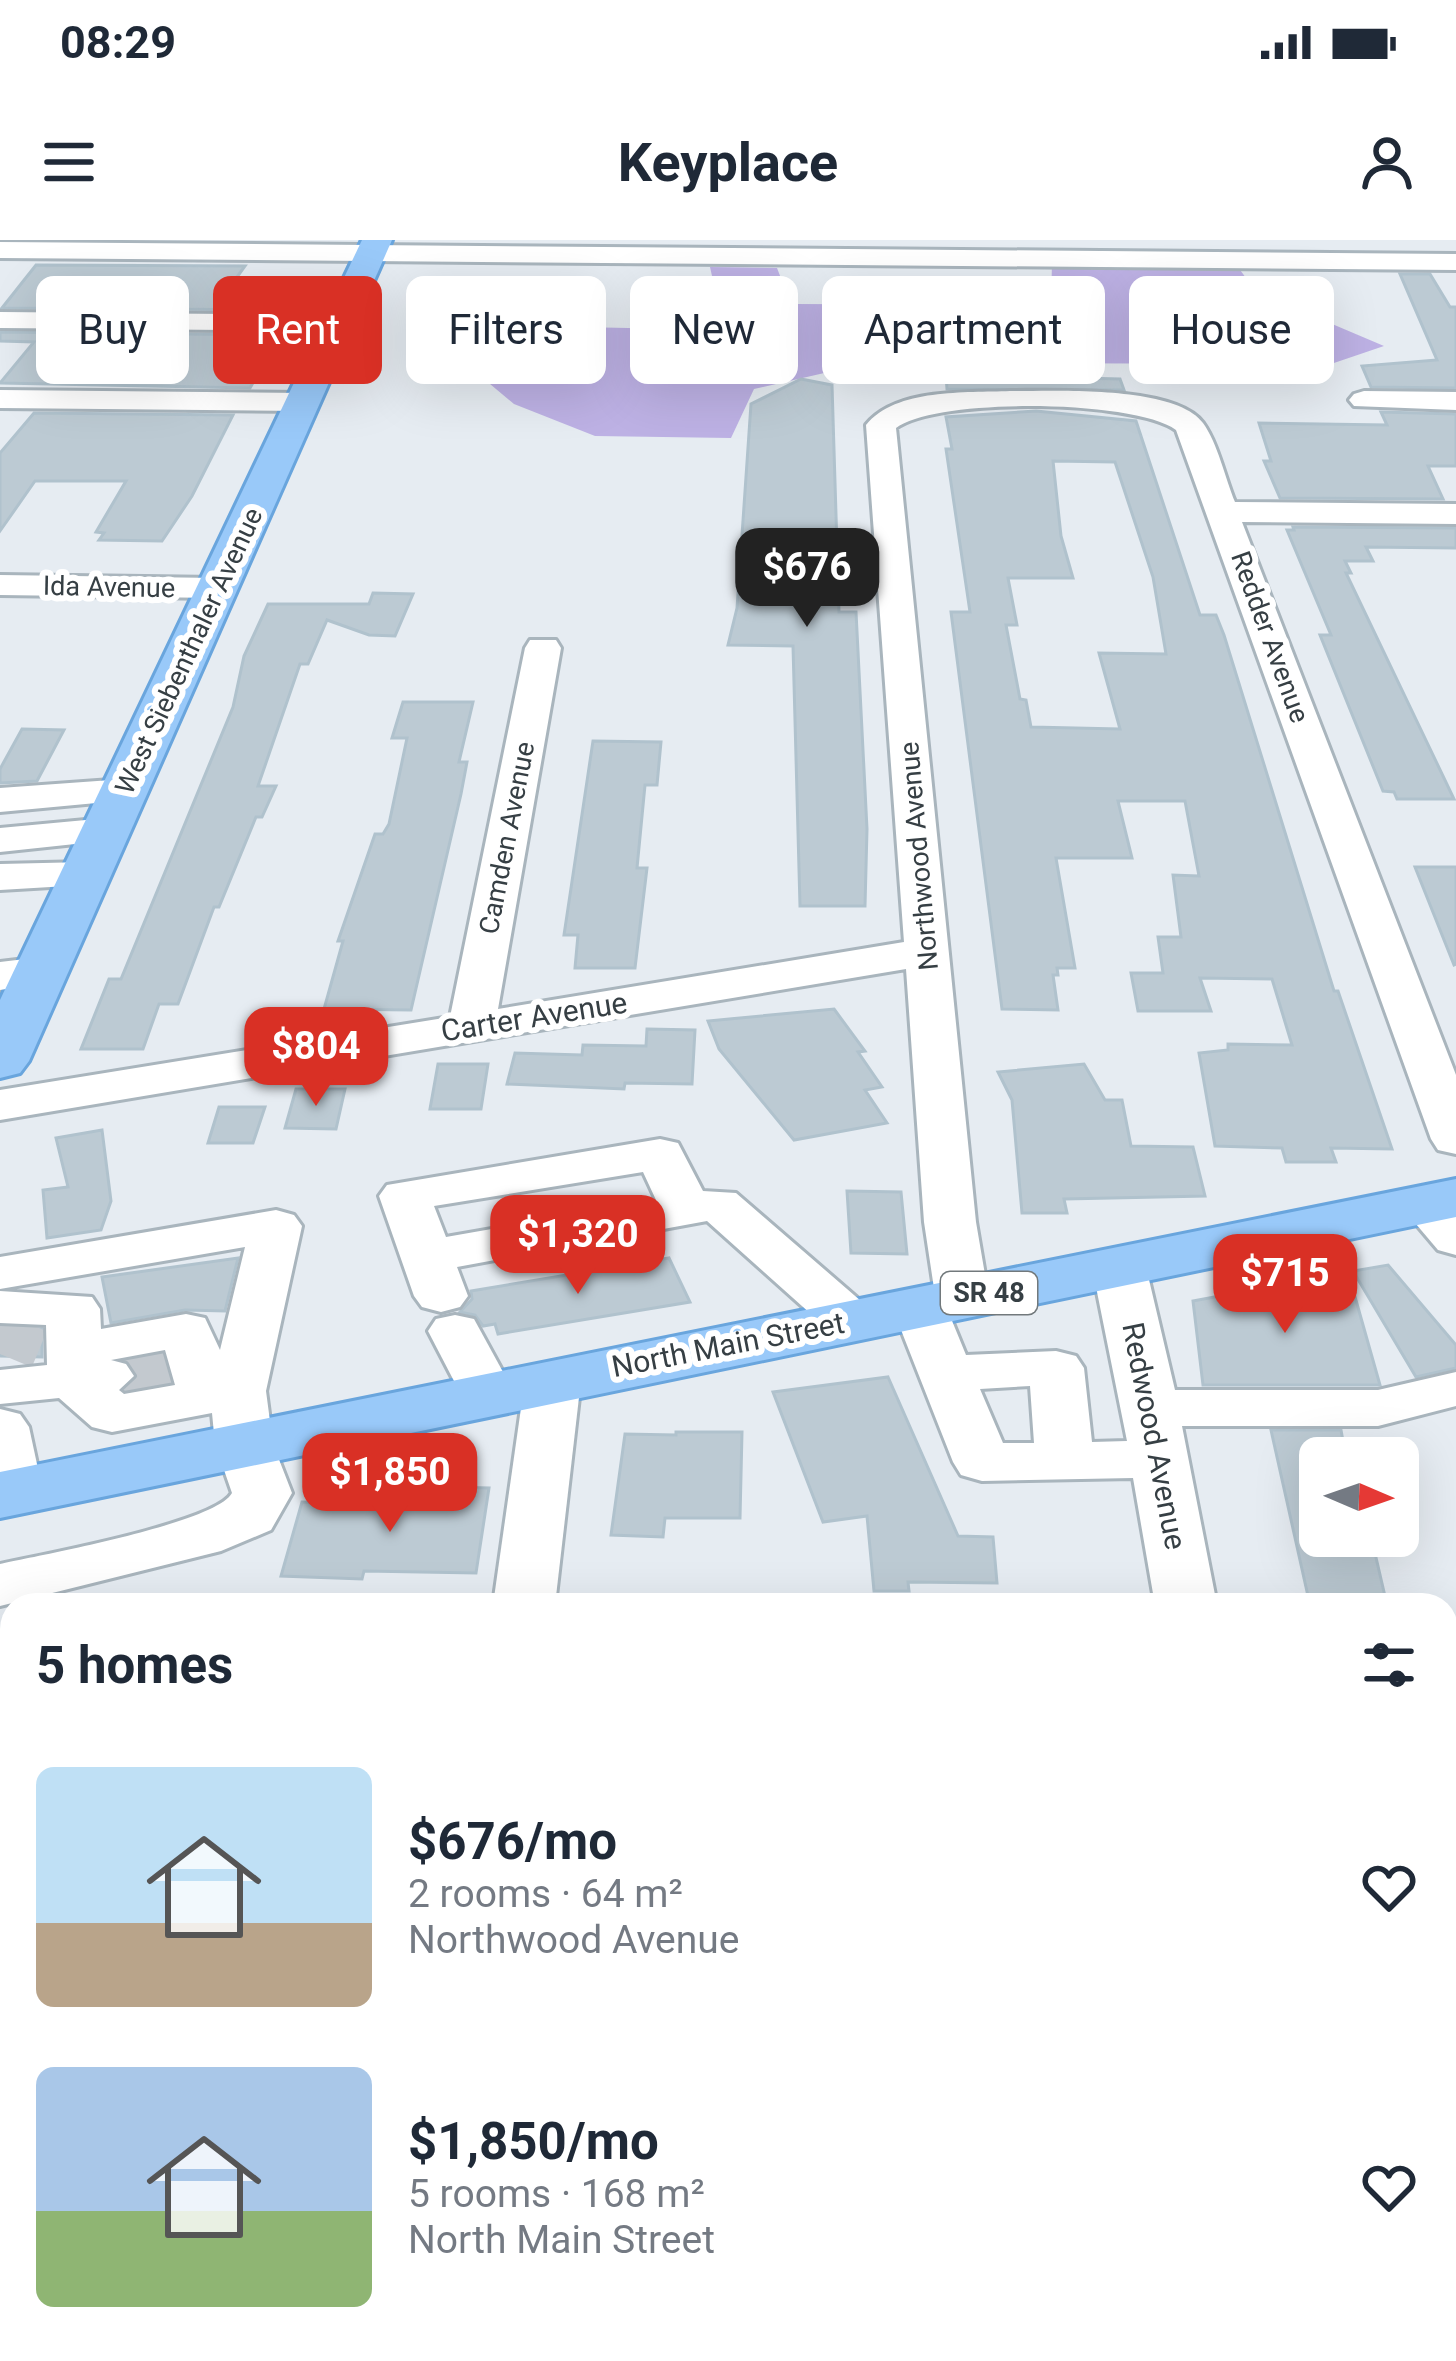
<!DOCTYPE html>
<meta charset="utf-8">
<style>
:root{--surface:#fff;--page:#f2f2f3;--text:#1f2937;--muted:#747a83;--accent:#d93025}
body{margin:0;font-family:Roboto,sans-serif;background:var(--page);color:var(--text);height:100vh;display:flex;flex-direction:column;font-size:45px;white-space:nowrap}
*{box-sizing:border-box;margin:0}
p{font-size:39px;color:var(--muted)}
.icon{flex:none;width:66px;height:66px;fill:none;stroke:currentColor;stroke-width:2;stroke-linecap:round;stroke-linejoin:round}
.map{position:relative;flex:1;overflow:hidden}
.sheet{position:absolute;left:0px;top:1353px;width:1458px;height:768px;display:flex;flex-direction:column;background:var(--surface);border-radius:36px 36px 0 0;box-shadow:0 12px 48px #0002}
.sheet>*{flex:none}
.top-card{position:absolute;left:36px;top:36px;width:1386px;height:108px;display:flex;gap:24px}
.needle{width:78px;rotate:92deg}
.buttons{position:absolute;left:1299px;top:1197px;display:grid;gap:24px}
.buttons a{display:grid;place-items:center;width:120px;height:120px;border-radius:18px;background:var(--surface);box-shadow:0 12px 48px #0002;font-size:60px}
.price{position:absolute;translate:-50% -102px;padding:0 27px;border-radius:24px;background:var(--accent);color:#fff;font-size:39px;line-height:78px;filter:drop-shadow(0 3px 6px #0008)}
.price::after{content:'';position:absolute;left:50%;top:72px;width:36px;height:27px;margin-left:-18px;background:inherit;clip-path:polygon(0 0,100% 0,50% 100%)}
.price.current{background:#222;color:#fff}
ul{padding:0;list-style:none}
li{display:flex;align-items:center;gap:36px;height:300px;padding:0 36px}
li span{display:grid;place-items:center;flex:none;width:336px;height:240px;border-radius:18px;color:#555}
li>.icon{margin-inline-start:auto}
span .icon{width:144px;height:144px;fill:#fffc;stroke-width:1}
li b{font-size:51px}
h2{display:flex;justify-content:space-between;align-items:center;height:144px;padding:0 36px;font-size:51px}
.pill{padding:0 42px;border-radius:18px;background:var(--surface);box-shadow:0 12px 48px #0002;font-size:42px;line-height:108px}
.pill.current{background:var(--accent);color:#fff}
.status{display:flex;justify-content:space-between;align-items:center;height:84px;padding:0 60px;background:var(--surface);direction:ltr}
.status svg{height:33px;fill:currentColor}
header{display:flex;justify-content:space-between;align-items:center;height:156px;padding:0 36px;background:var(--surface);font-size:54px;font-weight:700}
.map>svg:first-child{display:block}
</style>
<div class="status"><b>08:29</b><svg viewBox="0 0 49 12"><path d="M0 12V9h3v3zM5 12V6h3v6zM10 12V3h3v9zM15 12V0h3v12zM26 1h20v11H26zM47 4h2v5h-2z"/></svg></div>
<header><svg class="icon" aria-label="menu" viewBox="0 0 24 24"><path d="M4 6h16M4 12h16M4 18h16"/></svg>Keyplace<svg class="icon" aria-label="person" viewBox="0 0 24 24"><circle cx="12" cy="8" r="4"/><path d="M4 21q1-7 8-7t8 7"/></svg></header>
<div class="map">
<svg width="1456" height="2121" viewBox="0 0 1456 2121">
<rect width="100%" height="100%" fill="#e6ecf2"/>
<path fill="#bdb1e4" d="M1052,22L1235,23L1265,64L1318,78L1384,106L1331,124L868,123L754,149L731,198L595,196L514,164L465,123L479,85L724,90L710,27L777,28L791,64L1051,65Z"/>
<g fill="#bccad3" stroke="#b0c2cd" stroke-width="3" fill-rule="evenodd">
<path d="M36,25L245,26L224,55L298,59L293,70L2,68Z"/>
<path d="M1400,34H1430L1450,67H1456V148L1371,147L1362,126L1437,120Z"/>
<path d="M0,92L280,95L250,148L0,143L34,102L0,101Z"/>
<path d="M946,135L1120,139L1124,150L947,149Z"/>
<path d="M801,139L832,145L839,372H856L867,589L865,666H800L793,406L728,405L737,368L751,164Z"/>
<path d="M1036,171L1136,181L1200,375H1216L1224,395L1334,751H1338L1392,909L1331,908L1336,922H1286L1282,908L1215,906L1199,813L1228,810V804L1292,805L1272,739L1200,738L1211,771H1138L1131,733H1163L1158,697H1181L1173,635L1199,636L1185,561H1118L1132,618H1056L1075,728H1057L1058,735H1053L1058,770L1002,769L951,372H970L946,209H952L946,177ZM1053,221L1115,222L1153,337L1166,414L1099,413L1120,489L1031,487L1026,460L1020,459L1006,385H1017L1008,338H1073L1061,296Z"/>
<path d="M1381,172L1456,174V226H1428L1443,259L1280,258L1264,221H1271L1259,183L1387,185Z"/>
<path d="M34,173L233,175L192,256L162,301L99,300L104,293L96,292L126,241H35L0,291V213Z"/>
<path d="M1293,287L1456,288V308L1366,307L1373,321H1345L1351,333H1346L1454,559H1397L1394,552L1383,551L1320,395H1331L1287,290H1294Z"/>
<path d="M373,353L413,354L395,396L369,395L327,380L308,424H300L258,546H276L262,577H256L219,667H214L178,764H159L143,809H81L109,739H121L233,467L244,416L268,364H369Z"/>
<path d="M403,462H473L459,522H467L461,554L411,770L324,769L343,701H338L375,594H383L389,584L407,498H392Z"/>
<path d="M22,489L64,490L37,541L0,543V529Z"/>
<path d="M593,501L661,502L657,545H645L637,628H647L635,728H575L578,695H564Z"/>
<path d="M1415,627H1456V724L1454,725Z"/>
<path d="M834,769L865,811L858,812L882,847L865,850L887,883L794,900L719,809L708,781Z"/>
<path d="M647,789L695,790L692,844L625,843L624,849L507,844L515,813L582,815L583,805L646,806Z"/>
<path d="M438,824H488L481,869H430Z"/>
<path d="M1084,824L1105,860H1122L1131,906L1193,907L1205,956L1064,959L1067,973H1022L1012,860L998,832Z"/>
<path d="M296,849H345L336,889L285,888Z"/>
<path d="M219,867H265L253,903H208Z"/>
<path d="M102,890L111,961L101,990L47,998L43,950L68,947L56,898Z"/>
<path d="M847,951L901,952L907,1014L851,1013Z"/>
<path d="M238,1018L225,1071L185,1070L111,1083L102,1037Z"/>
<path d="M669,1018L690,1062L498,1094L495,1084L483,1086L475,1075L460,1072L472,1059L471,1051Z"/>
<path d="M1388,1025L1456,1105V1128L1416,1137L1353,1031Z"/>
<path d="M1348,1032L1380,1145H1203L1193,1061Z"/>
<path d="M0,1088L42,1089V1117L0,1116Z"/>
<path d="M162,1115L169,1141L127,1149L138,1137L129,1121Z"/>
<path d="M888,1137L958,1296L993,1297L997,1343L908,1342L909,1351H874L867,1276L823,1282L773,1152Z"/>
<path d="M1271,1190H1341L1346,1218H1320V1296H1371L1387,1365H1310Z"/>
<path d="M676,1192H742L740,1278H665L663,1297L611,1295L625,1194L676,1195Z"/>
<path d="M398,1246L489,1248L476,1333L364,1331L362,1339L281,1336L302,1262L395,1265Z"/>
</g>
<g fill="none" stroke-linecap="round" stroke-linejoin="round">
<g stroke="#c3c9cf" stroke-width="58" stroke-dasharray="58 28" stroke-linecap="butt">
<path d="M5,1116L20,1080"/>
<path d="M120,1134L182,1122"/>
</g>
<g stroke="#a9b5bd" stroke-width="6">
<g id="minor">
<path d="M0,2L1456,14V30L0,18Z"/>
<path d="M0,72L338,75L352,83L338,91L0,88Z"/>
<path d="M0,150L302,153L317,162L302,171L0,168Z"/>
<path d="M1010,151C1053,151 1176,145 1203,183C1218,204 1225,238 1235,262L1456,264V284L1242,282L1456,835V914L1438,910L1431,899L1176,190C1136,160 936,157 896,188L976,982L989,1058L981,1069L962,1074L948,1071L966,1115L1056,1111L1076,1116L1084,1128L1092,1202L1127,1201L1092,1027L1100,1016L1119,1011L1138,1016L1146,1027L1175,1150H1378L1456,1132V1166L1378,1186H1182L1217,1365H1155L1133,1238L982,1241L961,1235L953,1222L892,1067L900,1056L919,1051L935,1055L924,982L906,729L0,880V850L450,777L525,408L530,400H556L561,408L498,769L904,702L866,185C896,148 966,153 1010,151ZM1030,1146L1034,1203H1003L980,1149Z"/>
<path d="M1364,151L1456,152V170L1354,166L1349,160L1354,154Z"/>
<path d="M0,335L217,338L229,341L234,348L229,355L217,358L0,355Z"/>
<path d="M125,539L139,543L145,551L139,559L0,572V548Z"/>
<path d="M107,578L122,581L128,590L122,599L0,612V588Z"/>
<path d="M86,622L101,626L107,635L101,644L0,650V624Z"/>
<path d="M42,717L58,720L64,730L58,740L0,750V722Z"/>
<path d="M660,899L678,903L703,951L736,953L869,1068L877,1080L869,1092L850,1096L831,1092L707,981L457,1027L468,1056L460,1067L441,1072L422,1067L414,1056L379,956L387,945ZM643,932L656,960L446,997L434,966Z"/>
<path d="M1425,949L1443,953L1456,967V1015L1438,1010L1399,964L1407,953Z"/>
<path d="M276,970L294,975L302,986L266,1151L273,1204L292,1253L271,1290L221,1311L0,1366V1324C41,1315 216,1283 232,1253L215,1204L212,1173L112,1192L92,1187L59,1158L0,1164V1130L47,1125L46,1085L0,1083V1051L92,1057L100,1069L101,1089L186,1074L205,1078L220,1110L245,1007L0,1049V1017ZM165,1110L175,1145L124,1154L119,1150L134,1136L126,1124L111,1120Z"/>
<path d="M455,1075L474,1079L515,1154L507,1166L487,1171L467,1166L428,1091L436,1079Z"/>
<path d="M553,1123L573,1128L581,1140L555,1365H493L525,1140L533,1128Z"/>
<path d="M0,1169L20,1174L29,1187L43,1252L34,1266L13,1271L0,1268Z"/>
<rect x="1446" y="1662" width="10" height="56"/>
<path d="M1446,2015L1456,2016V2088L1446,2087Z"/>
<path d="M389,2109H471V2121H387Z"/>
<path d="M1268,2109H1350L1353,2121H1269Z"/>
</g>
</g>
<g stroke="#69a5dd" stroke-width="6">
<g id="major">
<path d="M362,0H392L29,821L20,833L0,838V760Z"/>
<path d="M1456,939V977L0,1278V1232Z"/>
</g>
</g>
<use href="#minor" fill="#fff" fill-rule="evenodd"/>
<use href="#major" fill="#99c9f9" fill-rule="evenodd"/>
</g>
<g text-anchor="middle" stroke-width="12" stroke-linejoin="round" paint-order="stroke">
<g font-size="27" fill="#363f44" stroke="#fff">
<text transform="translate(109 347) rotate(1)" y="9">Ida Avenue</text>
<text transform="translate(1270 397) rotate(70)" y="9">Redder Avenue</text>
<text transform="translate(189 411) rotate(-65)" y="9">West Siebenthaler Avenue</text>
<text transform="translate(507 598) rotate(-79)" y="9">Camden Avenue</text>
<text transform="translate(919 616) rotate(-95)" y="9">Northwood Avenue</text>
</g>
<rect fill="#fff" stroke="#72797c" stroke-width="3" x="941" y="1032" width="96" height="42" rx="9"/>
<g font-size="27" font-weight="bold" fill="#363f44">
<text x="989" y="1062">SR 48</text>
</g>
<g font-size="30" fill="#363f44" stroke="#fff">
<text transform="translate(534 777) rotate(-9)" y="10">Carter Avenue</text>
<text transform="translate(728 1105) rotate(-11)" y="10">North Main Street</text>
<text transform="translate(1154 1196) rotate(79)" y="10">Redwood Avenue</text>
</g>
</g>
</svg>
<div class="buttons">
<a><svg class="needle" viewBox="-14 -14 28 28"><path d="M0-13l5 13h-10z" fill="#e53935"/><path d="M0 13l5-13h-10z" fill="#747a83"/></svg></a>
</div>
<b class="price current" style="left:807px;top:390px">$676</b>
<b class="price" style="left:316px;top:869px">$804</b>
<b class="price" style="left:578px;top:1057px">$1,320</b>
<b class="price" style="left:1285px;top:1096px">$715</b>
<b class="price" style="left:390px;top:1295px">$1,850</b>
<div class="top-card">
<a class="pill">Buy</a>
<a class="pill current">Rent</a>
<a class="pill">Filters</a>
<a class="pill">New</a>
<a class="pill">Apartment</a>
<a class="pill">House</a>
</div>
<section class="sheet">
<h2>5 homes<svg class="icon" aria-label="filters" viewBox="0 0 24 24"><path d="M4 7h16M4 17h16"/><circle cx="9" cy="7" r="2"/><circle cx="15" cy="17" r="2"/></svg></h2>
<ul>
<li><span style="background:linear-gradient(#bfe0f5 65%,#b9a48a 0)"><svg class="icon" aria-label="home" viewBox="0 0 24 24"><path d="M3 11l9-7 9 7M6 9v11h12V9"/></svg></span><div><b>$676/mo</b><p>2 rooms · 64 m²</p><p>Northwood Avenue</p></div><svg class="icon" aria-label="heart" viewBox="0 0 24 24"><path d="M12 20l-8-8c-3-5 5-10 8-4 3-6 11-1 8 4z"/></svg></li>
<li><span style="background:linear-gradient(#a9c7e8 60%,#8fb573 0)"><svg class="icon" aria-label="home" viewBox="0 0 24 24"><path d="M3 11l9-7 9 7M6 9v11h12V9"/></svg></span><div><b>$1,850/mo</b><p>5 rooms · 168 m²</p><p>North Main Street</p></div><svg class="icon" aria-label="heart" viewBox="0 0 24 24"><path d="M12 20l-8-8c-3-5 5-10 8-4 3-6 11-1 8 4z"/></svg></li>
</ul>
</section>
</div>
